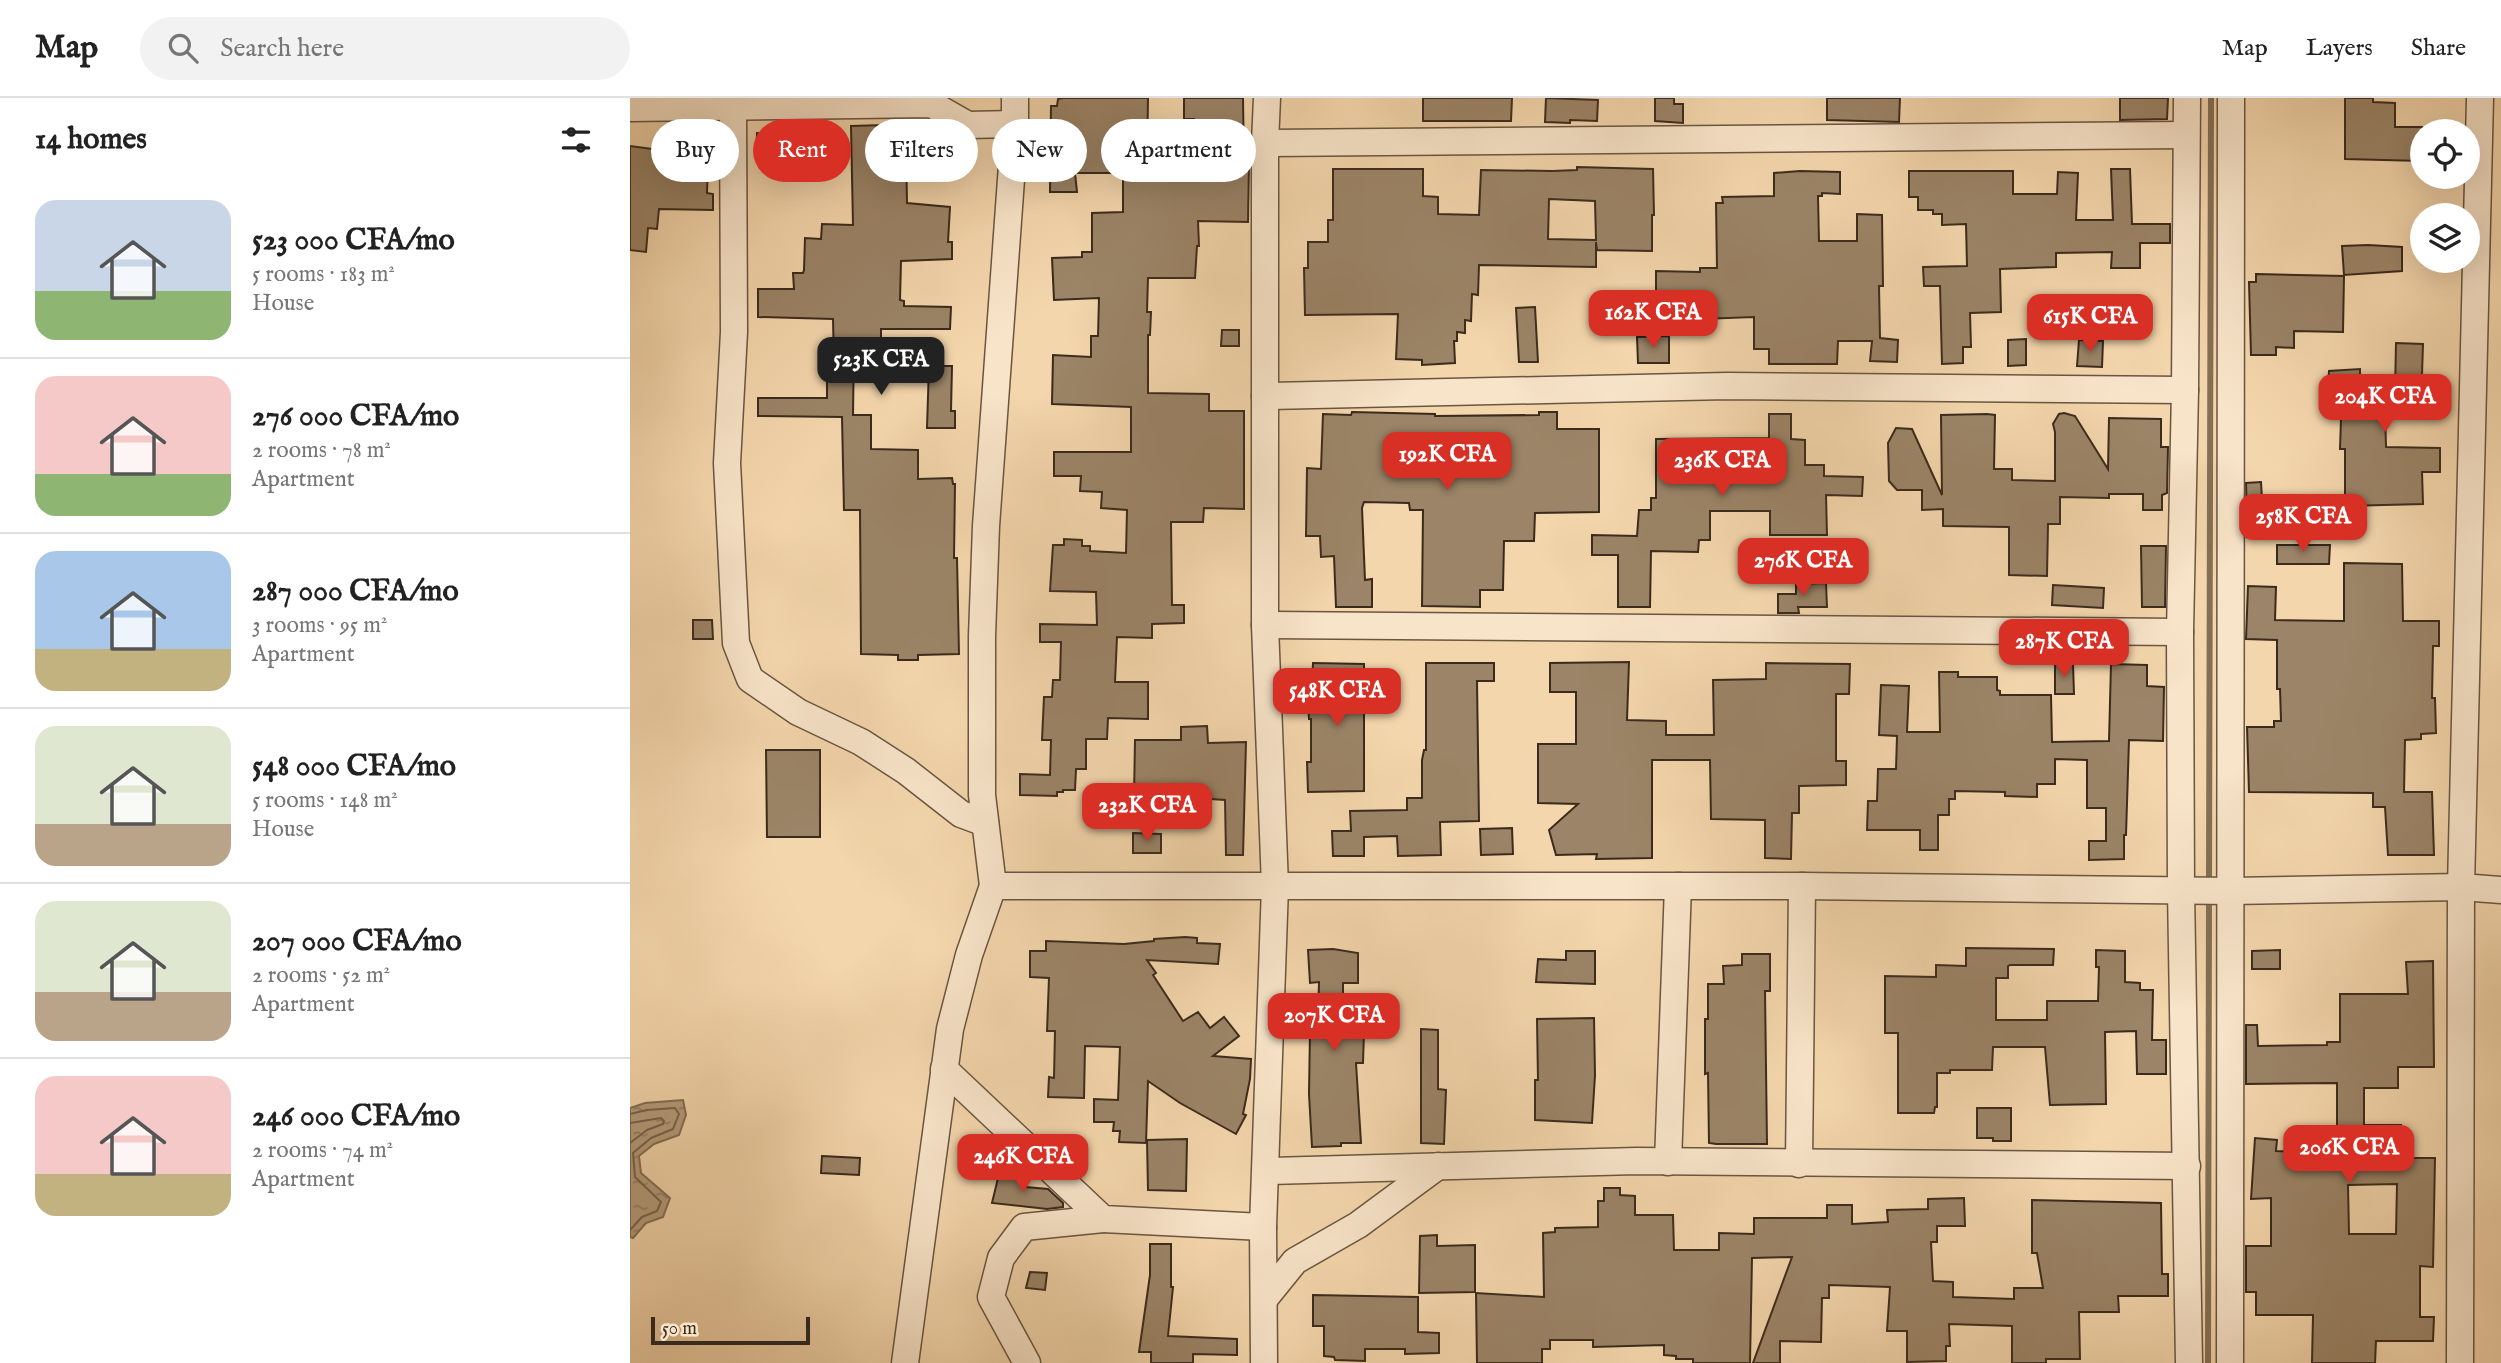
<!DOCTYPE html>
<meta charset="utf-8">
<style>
:root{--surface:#fff;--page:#f2f2f2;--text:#222;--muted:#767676;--line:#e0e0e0;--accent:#d93025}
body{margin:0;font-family:"IM FELL English",serif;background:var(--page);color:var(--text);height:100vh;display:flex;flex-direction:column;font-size:26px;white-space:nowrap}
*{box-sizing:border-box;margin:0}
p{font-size:23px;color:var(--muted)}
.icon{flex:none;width:38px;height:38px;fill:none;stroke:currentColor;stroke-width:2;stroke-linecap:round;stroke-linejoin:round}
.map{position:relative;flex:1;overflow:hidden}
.sheet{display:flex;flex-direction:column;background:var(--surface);width:630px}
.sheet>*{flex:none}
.guide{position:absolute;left:21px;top:21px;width:665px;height:63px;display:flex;gap:14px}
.buttons{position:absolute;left:1780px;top:21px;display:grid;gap:14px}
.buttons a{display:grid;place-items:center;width:70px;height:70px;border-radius:50%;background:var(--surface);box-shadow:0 7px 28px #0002;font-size:35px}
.scale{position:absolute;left:21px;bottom:18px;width:159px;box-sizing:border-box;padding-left:7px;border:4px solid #3b2b1d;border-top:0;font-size:19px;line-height:24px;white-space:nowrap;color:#3b2b1d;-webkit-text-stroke:5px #f8e4c9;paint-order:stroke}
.price{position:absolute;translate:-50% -60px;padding:0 16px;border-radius:14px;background:var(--accent);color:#fff;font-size:23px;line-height:46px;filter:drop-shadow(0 2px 4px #0008)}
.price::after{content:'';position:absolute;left:50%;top:42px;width:21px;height:16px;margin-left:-10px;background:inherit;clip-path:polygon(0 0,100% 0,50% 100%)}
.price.selected{background:#222;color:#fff}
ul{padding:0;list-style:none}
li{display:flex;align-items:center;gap:21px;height:175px;padding:0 35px}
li+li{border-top:2px solid var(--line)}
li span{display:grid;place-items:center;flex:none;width:196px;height:140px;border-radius:21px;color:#555}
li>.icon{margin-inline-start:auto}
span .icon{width:84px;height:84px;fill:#fffc;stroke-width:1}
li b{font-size:30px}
h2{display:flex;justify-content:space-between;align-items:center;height:84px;padding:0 35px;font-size:30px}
.tag{padding:0 24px;border-radius:32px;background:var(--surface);box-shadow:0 7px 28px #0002;font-size:24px;line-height:63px}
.tag.selected{background:var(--accent);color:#fff}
header{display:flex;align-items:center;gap:42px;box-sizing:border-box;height:98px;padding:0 35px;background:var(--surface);border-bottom:2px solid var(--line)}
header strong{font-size:33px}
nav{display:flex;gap:38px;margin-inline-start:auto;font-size:24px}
.search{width:490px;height:63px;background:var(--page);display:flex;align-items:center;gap:18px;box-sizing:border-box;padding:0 24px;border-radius:38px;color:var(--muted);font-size:26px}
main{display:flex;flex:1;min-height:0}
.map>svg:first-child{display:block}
</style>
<header>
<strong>Map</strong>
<div class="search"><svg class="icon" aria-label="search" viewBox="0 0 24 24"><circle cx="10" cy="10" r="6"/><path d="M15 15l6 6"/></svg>Search here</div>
<nav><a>Map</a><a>Layers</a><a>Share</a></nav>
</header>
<main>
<section class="sheet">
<h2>14 homes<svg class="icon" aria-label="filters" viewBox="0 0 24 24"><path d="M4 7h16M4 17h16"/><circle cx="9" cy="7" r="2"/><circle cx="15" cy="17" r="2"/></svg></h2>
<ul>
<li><span style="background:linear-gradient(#c9d6e8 65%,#8fb573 0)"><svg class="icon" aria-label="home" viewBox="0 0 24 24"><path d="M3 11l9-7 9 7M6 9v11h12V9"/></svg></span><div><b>523 000 CFA/mo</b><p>5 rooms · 183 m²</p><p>House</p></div></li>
<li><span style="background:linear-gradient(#f6c9c9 70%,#8fb573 0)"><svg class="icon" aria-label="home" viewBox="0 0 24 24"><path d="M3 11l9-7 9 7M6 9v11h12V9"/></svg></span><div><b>276 000 CFA/mo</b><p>2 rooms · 78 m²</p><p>Apartment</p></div></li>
<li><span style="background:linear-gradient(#a9c7e8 70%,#c2b280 0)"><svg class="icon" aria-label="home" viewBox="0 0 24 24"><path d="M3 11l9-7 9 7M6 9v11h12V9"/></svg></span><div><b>287 000 CFA/mo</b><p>3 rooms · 95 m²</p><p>Apartment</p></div></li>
<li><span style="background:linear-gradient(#dfe7d0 70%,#b9a48a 0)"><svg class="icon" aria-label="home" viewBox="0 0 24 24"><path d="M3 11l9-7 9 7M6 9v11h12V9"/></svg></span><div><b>548 000 CFA/mo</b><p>5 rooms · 148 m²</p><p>House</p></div></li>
<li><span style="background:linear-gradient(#dfe7d0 65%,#b9a48a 0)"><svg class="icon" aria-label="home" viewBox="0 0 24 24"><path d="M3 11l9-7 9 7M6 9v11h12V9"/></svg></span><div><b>207 000 CFA/mo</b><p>2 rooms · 52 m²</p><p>Apartment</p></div></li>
<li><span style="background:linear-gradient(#f6c9c9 70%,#c2b280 0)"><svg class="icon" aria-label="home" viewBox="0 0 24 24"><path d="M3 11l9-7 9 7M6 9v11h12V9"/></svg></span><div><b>246 000 CFA/mo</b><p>2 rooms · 74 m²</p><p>Apartment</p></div></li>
</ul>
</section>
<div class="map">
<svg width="1871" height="1265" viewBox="0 0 1871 1265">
<defs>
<pattern id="water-ripples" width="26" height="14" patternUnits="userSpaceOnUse" patternTransform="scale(1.75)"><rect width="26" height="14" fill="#b59c7b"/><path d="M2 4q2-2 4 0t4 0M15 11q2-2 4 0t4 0" fill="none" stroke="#947f64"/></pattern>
</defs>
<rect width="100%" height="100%" fill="#f4d6ac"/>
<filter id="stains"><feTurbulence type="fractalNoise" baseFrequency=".00286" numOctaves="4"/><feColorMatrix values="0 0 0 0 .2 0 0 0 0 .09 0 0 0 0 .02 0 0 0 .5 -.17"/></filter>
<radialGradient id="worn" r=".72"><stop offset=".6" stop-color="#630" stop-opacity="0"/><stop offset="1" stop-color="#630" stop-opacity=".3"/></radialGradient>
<path fill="url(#water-ripples)" stroke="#846f55" stroke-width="2" d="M53,1002L56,1017L49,1037L24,1046L9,1058L11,1075L40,1100L33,1119L16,1125L3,1140L0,1139V1010L15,1005Z"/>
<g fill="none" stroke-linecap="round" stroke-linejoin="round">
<g stroke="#78644c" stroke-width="2">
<path d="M0,1016L17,1012L45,1010L49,1016L43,1031L21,1040L3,1055L5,1079L31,1104L27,1113L12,1119L0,1132"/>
<path d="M0,1025L31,1020L34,1023L33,1026L17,1032L0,1045"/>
</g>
<g stroke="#846f55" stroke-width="6">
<path d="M1579,786L1581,0"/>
<path d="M1578,1265L1579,800"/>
</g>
</g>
<g fill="#9b8467" stroke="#3b2b1d" stroke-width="2" fill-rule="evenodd">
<path d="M433,0H518L517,66H587V32L564,31V21H554V0H613L614,66H619L618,124L568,123L569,148H567L565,180H518L517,214H521L520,237H518V295L579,296V313H614V411L574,410L573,424H541L542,507H554V525L522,526V540L487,539L485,584H518V621L478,620L477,641H456V671H446L445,692H433V694H427V698L390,697V676L420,677L421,642H412L414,599H422L423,582H430L431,544H410V526L467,527L466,494L420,493L423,447H434V441L452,442V448H460V453L496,455L497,412L471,410L472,394L450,393L451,378H424V354H501V309L422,306L423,257L461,259V238H468L469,200L424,202L422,160L452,159V154H462V115L493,114V75H445L447,94H420L421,8H427L428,1Z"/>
<path d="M793,0H882L881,23H793Z"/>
<path d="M916,0L968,2L967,23L940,22V25L915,24Z"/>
<path d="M1025,0H1044V6H1053V25L1025,23Z"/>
<path d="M1197,0H1270L1269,24L1197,22Z"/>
<path d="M1490,0H1538L1537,21L1490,22Z"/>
<path d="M1715,0H1743V4L1765,5V29H1792V63L1715,61Z"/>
<path d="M289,26V49H276L277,105L320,109L318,144H322V161L271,163L270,202L274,203V208L321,209L320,231H251V244L224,243L223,317H241V351L288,352V381L322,380L323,386H325L324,460H327L329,556L288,557V562H268V557L231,556L230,412H214L212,319L128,318V300H197V268H204L203,221L128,219V191H164L163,175H173L174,172L175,140L191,141L192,126L223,127L221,28Z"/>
<path d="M62,35L79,36L77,95L83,96V112L29,111L27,131L18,130L16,154L0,152V48L45,54L40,36L62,43Z"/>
<path d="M127,35L156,36V62L126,61Z"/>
<path d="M947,69L1023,71L1024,117H1022V153L967,152L966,144V169L849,167L848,197L842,196L841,223L835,222V235L827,234V243H824L825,265L792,267V262L766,261L768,216L675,217L674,170H678V144H698V122H703V71H793V98L808,99V116L849,117L851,72L922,73L947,72ZM919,101L965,103L966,142L918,141Z"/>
<path d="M1481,71H1500L1502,126H1540V145H1510V170H1481L1482,154L1426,155V169L1370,171L1371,214L1340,215L1341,249H1333V265L1312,266L1310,188H1294L1293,169L1337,168L1336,126L1312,127V116H1303V112H1288V99H1279V73H1383V96H1427L1428,74L1448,75L1446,122H1483Z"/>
<path d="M1170,73L1210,74V96L1192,95V98H1188L1189,143H1227V116L1252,117L1253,188H1249L1250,240L1268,242L1267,264L1240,263L1242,243H1208L1207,266H1139V251H1124V219L1072,221V213H1064V197L1026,196V173L1070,174V170H1087L1086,105H1093L1092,99L1144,98V75Z"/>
<path d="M1738,147L1772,149V173L1714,177L1712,148Z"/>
<path d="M1626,176L1714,178L1713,234L1664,233V250L1646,249V257H1621L1619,184H1626Z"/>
<path d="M905,209L908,264H889L886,210Z"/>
<path d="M592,232H609V248H591Z"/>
<path d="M1039,238V265H1008L1007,239Z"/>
<path d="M1396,241V267L1378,268V242Z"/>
<path d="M1449,242L1473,243L1472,269L1447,268Z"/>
<path d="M1766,245L1793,246L1792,277H1804V292H1810V309L1755,310L1756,349L1810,350V374H1792L1793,406L1715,408V351H1710L1712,292L1698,291L1699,273L1730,271V292H1765Z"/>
<path d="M299,268H322L321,313H325V330H297Z"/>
<path d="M722,314L805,316V318L909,317V314H927V331H969V414L905,415L904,443H874L873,492H850V509L792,508L793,412H780L779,405L734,404L732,410L735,482L742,481V509H706L704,458L691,459L690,438H676L677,370L691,371L693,316L721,317Z"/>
<path d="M1434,315L1445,318L1478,371L1479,320L1531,321V349H1538L1537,395L1532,397V412H1513V396H1479V400L1430,399V426H1418L1417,478L1379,477V429L1313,428V411L1292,412V392H1267L1259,383L1258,345L1266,330L1282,331L1312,397L1311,317L1357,316L1365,317L1364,371H1382V382L1425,383V334L1423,326L1429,316Z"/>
<path d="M1139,316H1161V341L1175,342V367H1194V378L1233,379L1232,398L1196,397L1197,437H1140V413H1080V442H1069L1068,454L1021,453L1020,509H988V457H962V437L1007,438L1009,412H1021V400H1026V341L1139,340Z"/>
<path d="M1631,384L1633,419L1617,420L1616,385Z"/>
<path d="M1647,447H1700L1699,466H1647Z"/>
<path d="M1511,448H1536L1535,509H1512Z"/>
<path d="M1714,465L1772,466L1773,523H1809V548H1803L1802,600H1805L1806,635L1791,636V641L1775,642L1774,694H1802L1804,757H1758L1755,709H1743V695L1619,694L1617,629H1644V623H1651L1650,591H1647V542L1616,541L1618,488L1646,489L1645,522L1714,523Z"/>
<path d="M1196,485L1197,509H1168L1169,515H1148V496H1166V486Z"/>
<path d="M1423,487L1474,490L1473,510L1422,507Z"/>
<path d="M63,522H82L83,541H63Z"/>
<path d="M999,564L997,622L1036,623V637H1084L1083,582L1136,581V565L1220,566L1219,596H1206V663H1216V687L1169,688V715H1162L1161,761L1135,760V722L1081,721L1080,662H1022V760L966,761L967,756L926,757L919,732L948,706L908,705V646H946V594H920V565Z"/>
<path d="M683,565L734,566V693L678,694L677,664H681V621H679L678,604L681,603Z"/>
<path d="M796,565H864V583H847L849,723L810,724L811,757L768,758L767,738L734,739V758H703L702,733H721L720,713L777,712V700H792V662L794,652H796Z"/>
<path d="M1425,566H1443L1444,596H1425Z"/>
<path d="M1481,566L1517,567V588L1534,589L1533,643L1499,642L1496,737H1494V761L1459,762V743H1476V710H1457V662L1425,661V686H1407V699L1375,698V694L1325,693V701H1319V717H1308V752H1290V732H1237L1238,703H1247L1248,671H1266L1267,638L1249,637L1251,587L1279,588L1277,634H1310L1309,574H1328V579H1367V592L1370,593V597H1421L1422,644L1479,643Z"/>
<path d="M577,628L578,645L616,644L613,757H596L595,702L567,700V697L504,698L505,642H551V629Z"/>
<path d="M136,652H190V739H137Z"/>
<path d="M882,730L883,756L851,757L850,731Z"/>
<path d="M503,735L531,736V755H503Z"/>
<path d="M555,839L567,840V845L590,846L588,866L517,862L526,875L523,877L553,923L568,914L580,930L594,919L609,938L583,958L621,961L620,981L613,1016L616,1017L606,1036L550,1005L518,983L516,1045L489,1044L490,1033H483L484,1024H464V1001L488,1002L490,949L455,948L454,1000L418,999L419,979L424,980L425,933H417L419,880L400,879V853H416V843L494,846L524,843V841Z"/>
<path d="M1336,850L1424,851L1423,867H1380L1378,868V880H1366V922H1417V903H1468L1469,869H1466V852L1495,853V884L1510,885V892H1523L1522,942H1536V976H1507L1506,933L1475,934L1476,1006L1420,1007L1415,949H1363L1362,972H1320V975H1307V1009H1305L1304,1015H1268V935H1255V878L1306,879V867L1336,868Z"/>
<path d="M703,851L728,855V885H713V934H734L733,965H726L731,1045H711V1048L682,1049L679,996L680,933L682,924H688L689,884L680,885L678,852Z"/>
<path d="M1650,852V871H1622V853Z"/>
<path d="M936,853H965V886L906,884L908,861L936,862Z"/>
<path d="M1112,856H1140V893H1135L1137,1046H1086L1079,1045L1078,975L1075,976V921H1078V886H1094L1093,868L1112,867Z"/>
<path d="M1803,863L1804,969H1768V990H1734V1027H1771V1039H1779V1060H1805L1803,1169L1790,1168V1219H1804L1803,1243H1746L1745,1265H1682L1683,1217H1626V1194H1616V1148H1641V1100L1621,1101L1625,1040L1647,1042L1646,1053L1688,1055V1038L1707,1039V985L1616,986V927H1627L1628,948L1697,947V944H1710V896H1778L1776,864ZM1767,1086L1766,1136H1719L1718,1087Z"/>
<path d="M964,920L965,977L962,1025L905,1022V982H908L907,921Z"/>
<path d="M791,931L808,932V991L816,992L814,1046L791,1045Z"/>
<path d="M1347,1010H1381V1043H1363V1040H1347Z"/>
<path d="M557,1041L556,1093L518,1092L517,1042Z"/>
<path d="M192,1058L230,1060L229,1077L191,1075Z"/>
<path d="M369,1076L397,1081L396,1089L418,1091L433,1105V1109L417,1111L362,1105Z"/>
<path d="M974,1090H990V1097L1005,1098V1117H1043L1044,1152H1089V1135L1124,1136V1120H1197V1107H1222V1126L1258,1124L1257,1112L1298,1111V1101L1334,1100L1335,1128H1307V1144H1301L1303,1183L1323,1184V1199L1384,1201V1190H1413L1407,1155H1402V1102L1531,1105L1532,1176H1538V1198H1488L1489,1214H1449L1450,1261H1416V1265H1382V1228L1319,1226L1320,1248H1316V1263L1277,1264V1233H1257L1260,1189L1199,1187V1200H1192L1191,1244L1150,1243V1265H1123L1162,1159L1122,1160L1120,1265H1063V1261H1046V1258L1034,1257V1247L963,1249V1242H920V1251H912V1265H847L846,1195L914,1199L913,1135L925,1134V1130L968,1129V1103H974Z"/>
<path d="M807,1137V1148L845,1147V1194L789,1195L790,1138Z"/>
<path d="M520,1146H541V1189H543L538,1238L607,1241V1257L563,1256V1265H521V1254H509L520,1177Z"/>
<path d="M400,1174L417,1175L415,1192L396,1190Z"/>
<path d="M683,1197L788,1199V1234L809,1235V1255L775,1256V1251H735V1263L705,1262L704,1259L694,1258V1228H683Z"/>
</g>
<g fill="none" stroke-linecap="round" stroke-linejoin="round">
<g stroke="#695641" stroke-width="29">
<g id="minor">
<path d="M1557,0L1555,292L1550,534L1551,792L1559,1265"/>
<path d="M0,10L301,6L338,27L385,26"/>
<path d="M103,10L104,234L97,365L106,545L120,581L168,614L231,644L276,673L331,716L355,725"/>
<path d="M635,45L1556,37"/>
<path d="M635,298L1097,288L1555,292"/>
<path d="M635,527L1550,534"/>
<path d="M363,788H1172L1602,793L1831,789L1871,792"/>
<path d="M314,971L473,1121L633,1129"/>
<path d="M1038,1064L1048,788"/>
<path d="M1169,1066L1172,788"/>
<path d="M636,1073L1007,1063L1557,1068"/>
<path d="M635,1200L665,1163L728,1127L808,1068"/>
<path d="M275,1265L320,931L339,857L363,788L352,697V538L356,428L385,26V0"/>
<path d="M397,1265L361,1199L371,1160L394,1129L473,1121"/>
<path d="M634,1265L633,1129L645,788L635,527V45L637,0"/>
<path d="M1600,1265L1601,0"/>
<path d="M1830,1265L1831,789L1850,0"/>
</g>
</g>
<use href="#minor" stroke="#f8e4c9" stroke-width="26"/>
</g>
<rect width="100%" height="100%" filter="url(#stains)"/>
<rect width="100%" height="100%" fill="url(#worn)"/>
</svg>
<div class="buttons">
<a><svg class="icon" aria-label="locate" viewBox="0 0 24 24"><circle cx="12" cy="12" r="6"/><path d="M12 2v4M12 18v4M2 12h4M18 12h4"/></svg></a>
<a><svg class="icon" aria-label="layers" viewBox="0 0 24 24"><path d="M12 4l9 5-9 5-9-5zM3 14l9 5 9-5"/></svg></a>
</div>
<div class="scale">50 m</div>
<b class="price" style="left:1023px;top:252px">162K CFA</b>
<b class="price" style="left:1460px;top:256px">615K CFA</b>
<b class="price selected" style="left:251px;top:299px">523K CFA</b>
<b class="price" style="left:1755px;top:336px">204K CFA</b>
<b class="price" style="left:817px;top:394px">192K CFA</b>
<b class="price" style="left:1092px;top:400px">236K CFA</b>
<b class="price" style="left:1673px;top:456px">258K CFA</b>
<b class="price" style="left:1173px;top:500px">276K CFA</b>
<b class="price" style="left:1434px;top:581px">287K CFA</b>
<b class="price" style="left:707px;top:630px">548K CFA</b>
<b class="price" style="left:517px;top:745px">232K CFA</b>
<b class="price" style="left:704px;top:955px">207K CFA</b>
<b class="price" style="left:1719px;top:1087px">206K CFA</b>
<b class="price" style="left:393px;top:1096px">246K CFA</b>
<div class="guide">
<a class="tag">Buy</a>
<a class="tag selected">Rent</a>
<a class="tag">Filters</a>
<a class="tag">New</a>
<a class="tag">Apartment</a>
</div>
</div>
</main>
